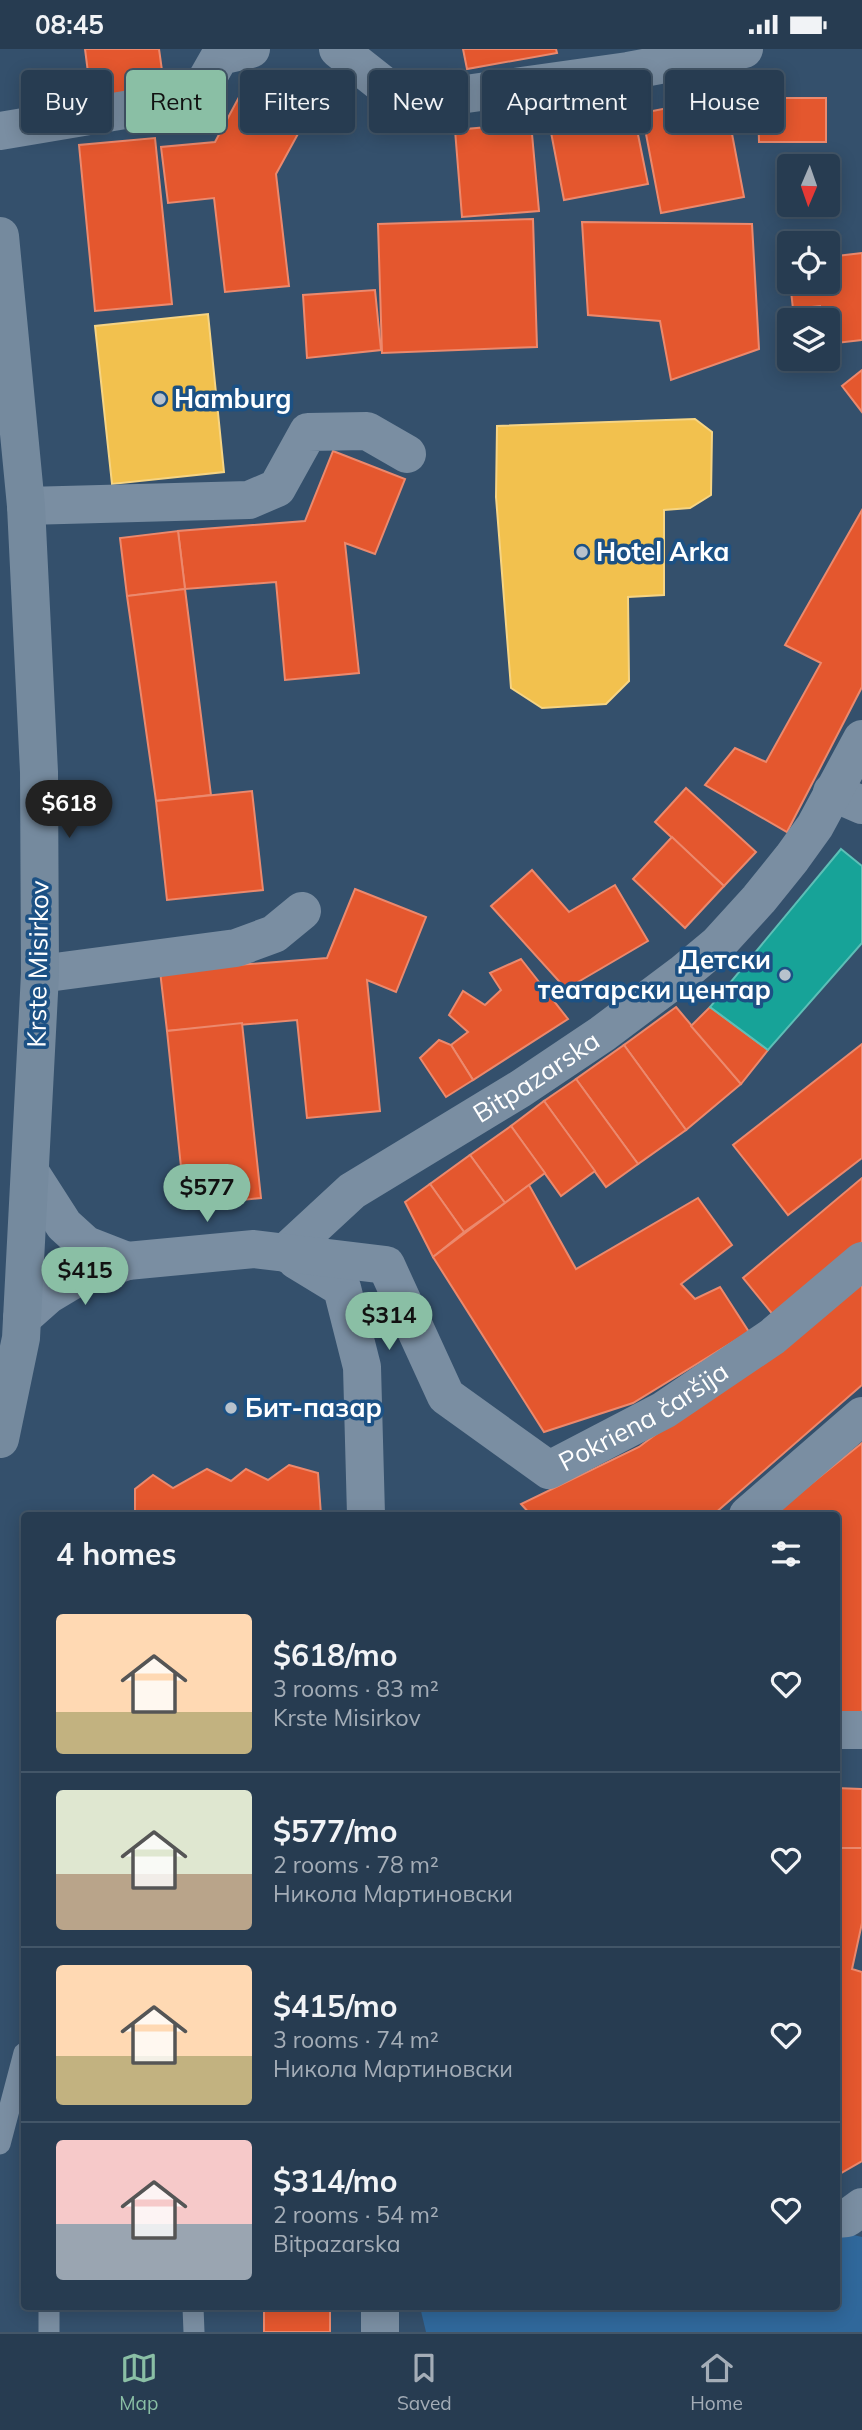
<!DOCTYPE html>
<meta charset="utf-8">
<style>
:root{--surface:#273c51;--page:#33475b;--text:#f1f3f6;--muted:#a4adb7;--line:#435668;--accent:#8abfa5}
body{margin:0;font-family:Mulish,sans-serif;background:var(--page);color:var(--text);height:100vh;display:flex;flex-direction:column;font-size:26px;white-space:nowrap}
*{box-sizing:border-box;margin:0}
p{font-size:23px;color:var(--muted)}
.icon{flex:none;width:38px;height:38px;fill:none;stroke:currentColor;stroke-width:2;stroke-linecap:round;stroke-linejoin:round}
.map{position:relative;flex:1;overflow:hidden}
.side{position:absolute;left:21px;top:1463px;width:819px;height:798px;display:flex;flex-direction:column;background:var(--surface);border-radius:7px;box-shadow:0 4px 18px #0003,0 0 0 2px var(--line)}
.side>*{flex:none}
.guide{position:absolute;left:21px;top:21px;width:821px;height:63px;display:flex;gap:14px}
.needle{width:46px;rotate:182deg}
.tools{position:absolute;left:777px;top:105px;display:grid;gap:14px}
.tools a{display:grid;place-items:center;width:63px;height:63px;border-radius:7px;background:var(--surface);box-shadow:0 4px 18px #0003,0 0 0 2px var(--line);font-size:35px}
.price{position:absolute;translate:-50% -60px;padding:0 16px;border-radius:24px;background:var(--accent);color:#111;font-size:23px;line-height:46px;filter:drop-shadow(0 2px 4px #0008)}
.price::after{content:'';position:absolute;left:50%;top:42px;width:21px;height:16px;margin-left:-10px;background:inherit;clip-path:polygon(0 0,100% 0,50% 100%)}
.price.current{background:#222;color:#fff}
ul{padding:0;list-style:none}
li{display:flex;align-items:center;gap:21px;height:175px;padding:0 35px}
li+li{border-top:2px solid var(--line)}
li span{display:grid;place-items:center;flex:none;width:196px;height:140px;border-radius:7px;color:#555}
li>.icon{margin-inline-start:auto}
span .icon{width:84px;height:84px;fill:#fffc;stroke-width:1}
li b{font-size:30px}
h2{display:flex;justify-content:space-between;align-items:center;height:84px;padding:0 35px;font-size:30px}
.pill{padding:0 24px;border-radius:7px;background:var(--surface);box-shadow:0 4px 18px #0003,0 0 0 2px var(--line);font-size:24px;line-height:63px}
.pill.current{background:var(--accent);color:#111}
.status{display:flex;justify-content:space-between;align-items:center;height:49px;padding:0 35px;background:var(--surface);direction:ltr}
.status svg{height:19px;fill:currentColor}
.tabs{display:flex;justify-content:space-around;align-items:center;height:98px;border-top:2px solid var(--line);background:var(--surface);font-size:19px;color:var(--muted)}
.tabs a{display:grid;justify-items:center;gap:4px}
.tabs .current{color:var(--accent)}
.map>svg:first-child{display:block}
</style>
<div class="status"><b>08:45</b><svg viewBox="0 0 49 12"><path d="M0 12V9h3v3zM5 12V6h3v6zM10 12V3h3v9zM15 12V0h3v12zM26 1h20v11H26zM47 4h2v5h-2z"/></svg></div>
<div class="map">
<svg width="862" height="2283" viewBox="0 0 862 2283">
<rect width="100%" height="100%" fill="#34506c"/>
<path fill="#30689b" d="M837,2182L862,2188V2283H426L420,2258H836Z"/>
<g fill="#f2c14e" stroke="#f6d483" stroke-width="2">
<path d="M208,265L224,423L112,435L95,277Z"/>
<path d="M695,370L712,383L711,446L690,459L664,461V546L628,548L629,632L606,655L542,659L511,639L496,448L497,377Z"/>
</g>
<g fill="#e4572e" stroke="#ec896d" stroke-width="2">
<path d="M85,0H159L166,50L93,63Z"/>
<path d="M463,0H556L557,4L467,20Z"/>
<path d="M254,20L316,52L276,125L289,237L225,243L214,149L168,154L161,98L215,93Z"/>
<path d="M628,36L648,135L564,151L545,52Z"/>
<path d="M725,48L744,148L661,164L642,64Z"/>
<path d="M758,49H826V93H759Z"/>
<path d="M531,74L539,162L462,168L455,81Z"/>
<path d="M155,89L172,255L95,262L79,96Z"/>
<path d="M533,170L537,298L382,304L378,175Z"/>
<path d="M582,173L752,175L759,300L671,331L660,272L588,266Z"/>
<path d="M862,204V291L828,295V271H822L820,257L793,260L790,233H828V208Z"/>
<path d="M375,241L381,301L307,309L303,246Z"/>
<path d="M862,321V363L842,337Z"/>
<path d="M333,402L405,430L375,505L345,494L359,624L285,631L276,533L185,540L178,482L305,472Z"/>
<path d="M862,461V638L787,783L705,736L735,699L766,713L821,614L785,596Z"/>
<path d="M178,482L185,540L127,547L120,489Z"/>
<path d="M185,540L211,746L156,752L127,547Z"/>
<path d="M686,739L756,803L724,837L655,773Z"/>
<path d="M252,742L263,841L167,851L156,752Z"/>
<path d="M672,788L724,837L685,879L633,830Z"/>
<path d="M532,821L569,863L615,836L648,892L566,940L491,857Z"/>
<path d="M355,840L426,868L396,943L367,931L380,1062L307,1069L297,971L167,982L160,922L327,909Z"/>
<path d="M521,910L568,970L473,1031L451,996L468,983L449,966L463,942L485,956L501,941L490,924Z"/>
<path d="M676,958L741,1035L686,1081L624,996Z"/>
<path d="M710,958L768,1001L741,1035L691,977Z"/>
<path d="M242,974L261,1149L185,1157L167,982Z"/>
<path d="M439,991L451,996L473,1031L446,1048L420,1009Z"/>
<path d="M862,995V1109L788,1166L733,1096Z"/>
<path d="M624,996L686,1081L638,1115L576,1030Z"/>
<path d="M576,1030L638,1115L606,1138L544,1052Z"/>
<path d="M544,1052L595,1122L561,1147L511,1077Z"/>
<path d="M511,1077L545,1124L505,1154L470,1106Z"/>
<path d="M470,1106L505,1154L464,1183L430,1135Z"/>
<path d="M862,1129V1193L774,1267L743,1229Z"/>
<path d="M430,1135L464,1183L433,1208L405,1153Z"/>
<path d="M529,1136L576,1220L698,1149L732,1196L681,1235L695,1250L720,1238L749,1283L633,1354L544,1383L433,1208Z"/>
<path d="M862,1231V1336L713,1466H531L521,1455L639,1398Z"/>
<path d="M862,1394V1669L836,1668V1466H772Z"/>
<path d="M289,1416L318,1424L321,1466H191L186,1464L178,1466H135V1440L153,1426L173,1439L207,1420L231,1432L246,1420L268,1431Z"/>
<path d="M836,1739L862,1740V1799H836Z"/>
<path d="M836,1799H862V1874L852,1920L862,1923V2112L836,2127Z"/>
<rect x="264" y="2258" width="66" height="25"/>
</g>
<path fill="#17a398" stroke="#5dbfb7" stroke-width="2" d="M841,800L862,817V894L768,1001L710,958Z"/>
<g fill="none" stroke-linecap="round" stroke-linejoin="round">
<g stroke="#7a8ea2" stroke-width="21">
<path d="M0,2095L24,2004"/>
<path d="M49,2258V2283"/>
<path d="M193,2258L194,2283"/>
</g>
<g stroke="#7a8ea2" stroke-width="38">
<path d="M338,0L386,38L445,48L628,22L744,0"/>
<path d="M0,82L196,49L220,7L251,0"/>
<path d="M26,457L249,451L277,439L308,383L367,382L407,405"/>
<path d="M832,743L862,756"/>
<path d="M40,925L236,899L274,885L302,862"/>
<path d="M30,1123L64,1176L86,1196L127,1212"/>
<path id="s1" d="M285,1204L352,1142L520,1040L602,985L682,925L718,895L759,850L792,809L815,777L862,690"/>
<path d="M296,1211L342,1239L362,1318L366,1466"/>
<path id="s2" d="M22,1269L48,1246L73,1231L127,1212L254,1200L386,1216L446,1347L549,1421L664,1361L772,1288L862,1212"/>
<path d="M748,1466L862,1367"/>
<path d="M836,1681H862"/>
<path d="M836,2170L847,2169L862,2158"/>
<path d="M380,2283V2258"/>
</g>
<path stroke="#758a9e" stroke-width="38" d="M0,187L26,457L39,723L40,925L21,1289L0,1390"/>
</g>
<g fill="#b8c2cc" stroke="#1c5184" stroke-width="2.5">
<circle cx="160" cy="350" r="7"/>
<circle cx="582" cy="503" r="7"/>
<circle cx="785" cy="926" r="7"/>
<circle cx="231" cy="1359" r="7"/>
</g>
<g text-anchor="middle" stroke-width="7" stroke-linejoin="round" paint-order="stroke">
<g font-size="26" font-weight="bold" fill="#fff" stroke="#1c5184" text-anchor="start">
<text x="174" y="359">Hamburg</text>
<text x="596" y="512">Hotel Arka</text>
<text x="771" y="920" text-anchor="end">Детски<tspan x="771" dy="30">театарски центар</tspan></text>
<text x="245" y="1368">Бит-пазар</text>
</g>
<g font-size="26" fill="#fff" stroke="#1c5184">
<text transform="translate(38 915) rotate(-89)" y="9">Krste Misirkov</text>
<text dy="9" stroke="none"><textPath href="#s1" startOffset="308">Bitpazarska</textPath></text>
<text dy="9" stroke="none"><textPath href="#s2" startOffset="761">Pokriena čaršija</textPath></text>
</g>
</g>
</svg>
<div class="tools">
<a><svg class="needle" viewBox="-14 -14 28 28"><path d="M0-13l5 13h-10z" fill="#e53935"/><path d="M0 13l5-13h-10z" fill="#a4adb7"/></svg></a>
<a><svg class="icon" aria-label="locate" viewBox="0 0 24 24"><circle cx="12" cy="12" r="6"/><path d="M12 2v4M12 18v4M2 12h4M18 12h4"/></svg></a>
<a><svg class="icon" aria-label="layers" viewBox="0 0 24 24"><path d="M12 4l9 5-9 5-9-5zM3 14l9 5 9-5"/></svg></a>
</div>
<b class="price current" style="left:69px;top:791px">$618</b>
<b class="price" style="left:207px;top:1175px">$577</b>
<b class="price" style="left:85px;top:1258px">$415</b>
<b class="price" style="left:389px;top:1303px">$314</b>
<div class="guide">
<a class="pill">Buy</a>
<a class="pill current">Rent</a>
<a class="pill">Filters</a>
<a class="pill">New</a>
<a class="pill">Apartment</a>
<a class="pill">House</a>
</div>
<section class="side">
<h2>4 homes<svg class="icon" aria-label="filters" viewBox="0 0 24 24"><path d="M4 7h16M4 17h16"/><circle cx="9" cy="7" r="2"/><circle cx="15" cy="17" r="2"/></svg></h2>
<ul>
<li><span style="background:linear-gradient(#ffd9b3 70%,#c2b280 0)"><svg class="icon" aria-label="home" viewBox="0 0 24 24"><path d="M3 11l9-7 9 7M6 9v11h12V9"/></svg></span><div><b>$618/mo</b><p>3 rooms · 83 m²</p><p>Krste Misirkov</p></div><svg class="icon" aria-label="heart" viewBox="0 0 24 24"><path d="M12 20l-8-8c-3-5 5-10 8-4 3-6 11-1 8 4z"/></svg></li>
<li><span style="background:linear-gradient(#dfe7d0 60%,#b9a48a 0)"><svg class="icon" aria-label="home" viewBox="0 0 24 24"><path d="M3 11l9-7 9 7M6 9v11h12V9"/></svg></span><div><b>$577/mo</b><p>2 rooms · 78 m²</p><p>Никола Мартиновски</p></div><svg class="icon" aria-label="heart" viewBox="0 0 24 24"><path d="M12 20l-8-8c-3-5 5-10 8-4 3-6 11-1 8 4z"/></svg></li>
<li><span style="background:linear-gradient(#ffd9b3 65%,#c2b280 0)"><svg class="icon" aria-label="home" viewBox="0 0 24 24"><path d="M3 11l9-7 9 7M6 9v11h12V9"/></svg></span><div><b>$415/mo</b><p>3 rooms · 74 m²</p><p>Никола Мартиновски</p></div><svg class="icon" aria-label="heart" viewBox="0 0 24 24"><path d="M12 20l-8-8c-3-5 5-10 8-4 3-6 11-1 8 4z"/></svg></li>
<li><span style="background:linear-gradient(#f6c9c9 60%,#9aa5b1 0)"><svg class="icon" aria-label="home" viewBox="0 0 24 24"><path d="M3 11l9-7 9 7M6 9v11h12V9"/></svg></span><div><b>$314/mo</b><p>2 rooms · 54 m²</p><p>Bitpazarska</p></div><svg class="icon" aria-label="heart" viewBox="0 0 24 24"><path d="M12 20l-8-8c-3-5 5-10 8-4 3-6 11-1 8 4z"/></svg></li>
</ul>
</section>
</div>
<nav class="tabs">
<a class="current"><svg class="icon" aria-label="map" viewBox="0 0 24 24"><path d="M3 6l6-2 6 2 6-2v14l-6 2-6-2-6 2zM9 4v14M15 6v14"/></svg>Map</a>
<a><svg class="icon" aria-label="saved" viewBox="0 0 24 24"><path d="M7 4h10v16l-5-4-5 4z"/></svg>Saved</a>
<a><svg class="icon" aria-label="home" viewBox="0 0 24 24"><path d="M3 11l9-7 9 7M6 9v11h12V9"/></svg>Home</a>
</nav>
